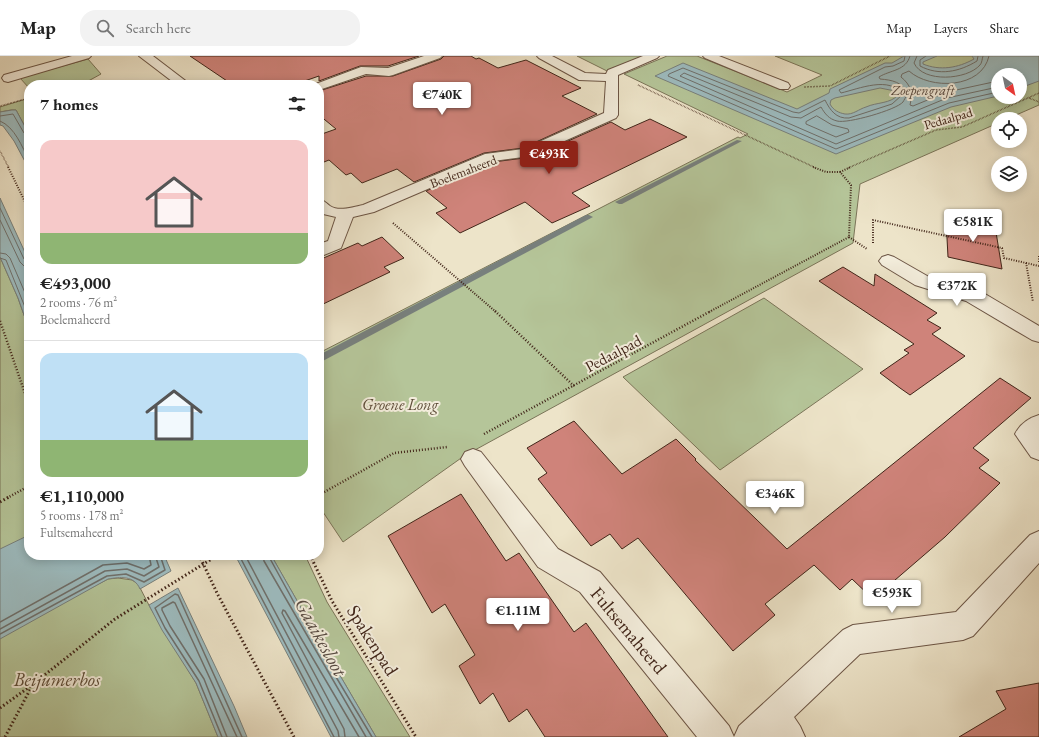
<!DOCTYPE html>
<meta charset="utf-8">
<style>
:root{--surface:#fff;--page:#f2f2f2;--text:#222;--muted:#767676;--line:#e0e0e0;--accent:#8f2418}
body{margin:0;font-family:"EB Garamond",serif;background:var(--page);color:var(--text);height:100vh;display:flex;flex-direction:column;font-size:15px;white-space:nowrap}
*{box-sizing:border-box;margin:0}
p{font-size:13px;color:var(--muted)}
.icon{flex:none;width:22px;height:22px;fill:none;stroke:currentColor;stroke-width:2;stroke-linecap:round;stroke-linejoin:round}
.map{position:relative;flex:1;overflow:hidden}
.details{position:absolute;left:24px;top:24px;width:300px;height:480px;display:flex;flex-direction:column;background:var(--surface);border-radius:16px;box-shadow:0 2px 10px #0003}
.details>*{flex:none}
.needle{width:26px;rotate:147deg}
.controls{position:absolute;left:991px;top:12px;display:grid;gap:8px}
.controls a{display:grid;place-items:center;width:36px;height:36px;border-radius:50%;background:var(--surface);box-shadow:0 2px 10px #0003;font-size:20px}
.price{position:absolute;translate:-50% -34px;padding:0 9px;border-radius:4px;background:#fff;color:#222;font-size:13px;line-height:26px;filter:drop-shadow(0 1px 2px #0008)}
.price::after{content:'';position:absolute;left:50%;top:24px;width:12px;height:9px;margin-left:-6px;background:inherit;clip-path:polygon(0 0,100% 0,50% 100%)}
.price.selected{background:var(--accent);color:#fff}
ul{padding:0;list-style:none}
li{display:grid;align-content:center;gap:8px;height:212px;padding:0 16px}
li+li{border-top:1px solid var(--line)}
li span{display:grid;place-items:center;height:124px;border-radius:12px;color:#555}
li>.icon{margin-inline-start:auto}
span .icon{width:72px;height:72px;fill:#fffc;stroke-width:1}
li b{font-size:17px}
h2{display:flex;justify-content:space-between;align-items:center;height:48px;padding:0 16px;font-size:17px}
header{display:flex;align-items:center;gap:24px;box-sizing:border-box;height:56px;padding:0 20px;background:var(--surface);border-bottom:1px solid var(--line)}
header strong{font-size:19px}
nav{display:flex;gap:22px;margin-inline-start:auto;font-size:14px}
.search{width:280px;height:36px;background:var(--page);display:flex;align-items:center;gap:10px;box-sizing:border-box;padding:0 14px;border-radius:16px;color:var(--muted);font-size:15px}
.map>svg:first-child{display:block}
</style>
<header>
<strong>Map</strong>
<div class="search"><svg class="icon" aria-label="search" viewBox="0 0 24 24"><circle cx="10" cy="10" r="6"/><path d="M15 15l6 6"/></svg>Search here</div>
<nav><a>Map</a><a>Layers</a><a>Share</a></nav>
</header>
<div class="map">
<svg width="1039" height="681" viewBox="0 0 1039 681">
<rect width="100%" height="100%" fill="#ede4c9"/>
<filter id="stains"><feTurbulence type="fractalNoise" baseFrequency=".005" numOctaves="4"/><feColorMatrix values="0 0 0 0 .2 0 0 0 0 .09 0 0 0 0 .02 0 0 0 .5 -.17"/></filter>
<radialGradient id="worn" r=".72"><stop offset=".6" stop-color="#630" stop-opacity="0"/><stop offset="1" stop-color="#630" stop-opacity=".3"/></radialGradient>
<g fill="#b5c599" stroke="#7b7559" fill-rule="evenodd">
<path d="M577,0H645L607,15Z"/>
<path d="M667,0H697L787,36L822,19L775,0H1039V49L1007,63H998V67L860,128L853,187L464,400L343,486L319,450V297L738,81L740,82L748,78L624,18ZM998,19H1020V41H998Z"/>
<path d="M88,3L101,18L81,29H29V32L20,22Z"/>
<path d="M26,43L29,47V78L16,54H11L0,56V51Z"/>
<path d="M0,201L18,242L29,273V499L91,532L108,523L118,522L132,524L138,528L151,553L196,627L218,681H0Z"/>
<path d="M764,242L863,313L720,414L623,321Z"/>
<path d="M271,499H305L327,546L410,681H376L328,599Z"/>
</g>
<g fill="#9dbcc0" stroke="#78807d" fill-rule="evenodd">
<path d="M904,0H937L923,6V8C940,15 958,12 974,3L972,0H1039V25L1020,32V19H998V40L951,51L836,98L655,20L683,7L797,53L829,37L830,33L885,7H892ZM880,32L895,35L898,39C890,48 877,46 866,51C859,53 853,59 845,58C839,57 833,54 830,48L831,44L835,42Z"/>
<path d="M12,54H16L29,78V113L14,85L3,70L0,69V56Z"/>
<path d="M0,142L29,205V273L18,242L0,201Z"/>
<path d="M29,479V499H164L171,515L140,533C134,519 120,521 108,523L0,583V493Z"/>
<path d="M235,499H271L328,599L376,681H331Z"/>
<path d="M178,532L234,650L247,681H218L196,627L162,574L151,553L149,549Z"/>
</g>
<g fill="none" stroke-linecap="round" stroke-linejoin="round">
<g stroke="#6f706c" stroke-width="1">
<path d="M905,0L904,5L893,10L885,11L839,34L841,37C858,33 891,19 902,39L892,48L849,62C836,63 830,54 825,44L799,57L793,56L683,12L669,18L668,20L836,93L949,47L998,36"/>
<path d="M910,0C906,15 890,14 879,21L880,23C892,24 903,26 907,38C906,41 904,44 903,46C896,54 847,68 837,65C829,63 825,58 821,51L801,62L791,61L684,17L680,20L836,88L947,42L998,31"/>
<path d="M917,0L914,7C923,27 967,24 980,9C982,7 982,3 983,0"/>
<path d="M926,0L920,4V10C939,20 959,16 977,5L978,0"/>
<path d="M989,0C982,33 930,34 909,15L902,18L901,21C911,29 913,37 910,49L913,50L947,36L998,25"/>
<path d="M0,60L13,58L24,77L29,79"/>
<path d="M817,60L832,69L848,73L849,76L836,81L806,68V66Z"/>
<path d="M0,65C15,71 22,91 29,104"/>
<path d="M0,152L24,203L29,205"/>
<path d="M0,164L20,206L24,210H29"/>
<path d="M0,197L6,198L10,202L29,246"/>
<path d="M0,202L6,204L29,261"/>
</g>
<g stroke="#6f706c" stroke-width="1.5">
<path d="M239,499L334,681"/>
<path d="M245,499L338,675L339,681"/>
<path d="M263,499L264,505L366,681"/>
<path d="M268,499L324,601L372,681"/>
<path d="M0,566L103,509L127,507L144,513L151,509L149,499"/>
<path d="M0,573L105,515L127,513L144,520L159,511L155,499"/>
<path d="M0,578L107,520L126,518L144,526L165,514L160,499"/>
<path d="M222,681L199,625L165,572L155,552L175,538L178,539L242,681"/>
<path d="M227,681L204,623L170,570L162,554V552L173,546L175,547L237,681"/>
<path d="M345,681L344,673L282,557L283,554L285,555L359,681"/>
</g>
<g fill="#78807d" fill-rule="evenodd">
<path d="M737,84L742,85L622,148H619L615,146Z"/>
<path d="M586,159H589L593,161L319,307V299Z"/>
</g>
</g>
<g fill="#cf837a" stroke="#412519">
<path d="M190,0H419L388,10H360L319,25V20L293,29H233Z"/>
<path d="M444,0H471L476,3L479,2L498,12L526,4L581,32L562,40L597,58L523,92L484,97L414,126L397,113L362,127L351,117L346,119L329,104L319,108V79L336,73L319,59V35L366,20H393L441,3Z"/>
<path d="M650,63L687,81L572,137L590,150L552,167L525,146L460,177L436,157L447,152L426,135L493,106L532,101L611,66L625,74Z"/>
<path d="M957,162L995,170L1002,213L948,201L946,163L957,165Z"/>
<path d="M382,181L404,202L384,211L390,216L319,250V204L358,187L362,190Z"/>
<path d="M843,211L874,230L875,218L937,257L927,264L941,272L932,278L965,300L910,339L900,332L880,317L909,297L904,294L914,288L819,225Z"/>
<path d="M1000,322L1031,342L973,392L989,404L979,412L1000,427L945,481L873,543L852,523L840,534L814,509L765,548L775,559L733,595L638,482L622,493L610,478L591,490L538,423L547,417L527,392L574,365L622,418L676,383L696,403L695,404L787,493Z"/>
<path d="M461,438L506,505L519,497L574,576L586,567L668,681H545L527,653L509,666L493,637L480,648L459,610L475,599L445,548L432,557L388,480Z"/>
<path d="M1039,627V681H959L1006,653L996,635Z"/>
</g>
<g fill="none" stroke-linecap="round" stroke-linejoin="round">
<g stroke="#6c5545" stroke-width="2">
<g id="street">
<path d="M72,0H91L89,2L8,26L4,25L2,22L4,19Z"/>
<path d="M139,0H153L191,29H177Z"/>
<path d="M424,0H442L440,2L393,19L389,20L366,18L319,34V29H313L361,11L388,12Z"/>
<path d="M537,0H552L585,17L606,18L608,14L643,0H659L657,2L618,19V59L616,62L531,100L493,105L374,156L353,161L341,192L319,201V188L328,185L336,161L319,157V143C325,145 326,147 330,150C339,156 353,151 363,149L485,98L523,93L604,57L606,25L579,24L539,2Z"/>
<path d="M703,0H719L788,27L790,30L788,33H780L705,2Z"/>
<path d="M888,199L894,201L929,221L980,235L1039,270V286L1032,284L966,245L915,229L882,209L879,205L882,201Z"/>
<path d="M1039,359V404L1031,401L1015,378C1020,368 1029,362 1039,359Z"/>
<path d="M473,393L481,396L558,493L600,516L729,670L734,681L739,670L843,574L853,569L956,556L1030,479L1039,475V507L973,580L963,584L860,598L794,661L800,670L805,681H697L580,536L538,511L465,410L461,403L465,396Z"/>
</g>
</g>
<g stroke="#412519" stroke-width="1.5" stroke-dasharray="0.5 1" stroke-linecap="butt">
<path d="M638,29L816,112"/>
<path d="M804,31L830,30L890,0"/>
<path d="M1029,42L1039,46"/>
<path d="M0,50L29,42"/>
<path d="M0,95L9,112"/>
<path d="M848,112L936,74L962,71L1039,37"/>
</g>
<g stroke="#412519" stroke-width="2" stroke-dasharray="1 1.5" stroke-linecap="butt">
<path d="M8,111L29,154"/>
<path d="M840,116L851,111"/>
<path d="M393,167L496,256"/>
<path d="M849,181L867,193"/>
<path d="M873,187V164L1002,192L1004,202L1026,207L1033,246"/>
<path d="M1039,200V206"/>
<path d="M1026,207L1039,210"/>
<path d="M709,256L849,181L851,129L840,116H826L813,111"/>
</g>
<g stroke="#412519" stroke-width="2.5" stroke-dasharray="1 2" stroke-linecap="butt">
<path d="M495,255L574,330"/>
<path d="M0,265L29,349"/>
<path d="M484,378L711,255"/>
<path d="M319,439L394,397L447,391"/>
<path d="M7,442L29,430"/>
</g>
<g stroke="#412519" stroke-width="3" stroke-dasharray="1.5 2.5" stroke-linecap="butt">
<path d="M0,446L9,441"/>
<path d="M199,499L218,539L294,681"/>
<path d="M310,499L332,545L416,681"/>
<path d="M0,652L32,629L115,563L218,499"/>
<path d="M5,681L32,630"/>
</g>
<use href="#street" fill="#f3eddc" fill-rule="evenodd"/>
</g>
<g text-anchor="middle" stroke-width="4" stroke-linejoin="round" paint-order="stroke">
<g font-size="13" fill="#412519" stroke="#f3eddc">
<text transform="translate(948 62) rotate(-16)" y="5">Pedaalpad</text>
<text transform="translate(463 115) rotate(-21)" y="5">Boelemaheerd</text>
</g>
<g font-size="14" font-style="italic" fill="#584b43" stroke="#f3eddc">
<text x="923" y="39">Zoepengraft</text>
</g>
<g font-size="16" fill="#412519" stroke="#f3eddc">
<text transform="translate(613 297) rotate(-28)" y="6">Pedaalpad</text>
</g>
<g font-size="16" font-style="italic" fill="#5e4d39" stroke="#f3eddc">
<text x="400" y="354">Groene Long</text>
</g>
<g font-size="19" fill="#412519" stroke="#f3eddc">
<text transform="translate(629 574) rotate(50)" y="7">Fultsemaheerd</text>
<text transform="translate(373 584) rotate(58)" y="7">Spakenpad</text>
</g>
<g font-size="19" font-style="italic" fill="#5e4d39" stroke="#f3eddc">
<text x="57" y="630">Beijumerbos</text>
</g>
<g font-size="20" font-style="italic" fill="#584b43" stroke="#f3eddc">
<text transform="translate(321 581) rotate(61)" y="7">Gaaikesloot</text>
</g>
</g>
<rect width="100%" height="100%" filter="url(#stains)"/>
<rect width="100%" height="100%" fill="url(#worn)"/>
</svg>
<div class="controls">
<a><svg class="needle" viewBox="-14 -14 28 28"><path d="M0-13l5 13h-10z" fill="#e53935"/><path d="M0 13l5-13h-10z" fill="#767676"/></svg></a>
<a><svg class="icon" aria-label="locate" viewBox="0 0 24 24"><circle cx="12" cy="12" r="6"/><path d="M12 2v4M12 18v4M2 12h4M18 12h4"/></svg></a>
<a><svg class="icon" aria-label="layers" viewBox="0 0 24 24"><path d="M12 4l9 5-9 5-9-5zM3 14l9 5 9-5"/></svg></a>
</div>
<b class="price" style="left:442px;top:60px">€740K</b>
<b class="price selected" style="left:549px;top:119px">€493K</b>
<b class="price" style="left:973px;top:187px">€581K</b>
<b class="price" style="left:957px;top:251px">€372K</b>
<b class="price" style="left:775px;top:459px">€346K</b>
<b class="price" style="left:892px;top:558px">€593K</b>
<b class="price" style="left:518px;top:576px">€1.11M</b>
<section class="details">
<h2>7 homes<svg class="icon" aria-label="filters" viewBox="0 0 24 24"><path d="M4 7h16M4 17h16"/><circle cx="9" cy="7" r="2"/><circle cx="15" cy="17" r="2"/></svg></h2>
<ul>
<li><span style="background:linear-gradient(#f6c9c9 75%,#8fb573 0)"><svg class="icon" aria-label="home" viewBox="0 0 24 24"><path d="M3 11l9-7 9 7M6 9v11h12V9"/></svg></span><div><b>€493,000</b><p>2 rooms · 76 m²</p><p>Boelemaheerd</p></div></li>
<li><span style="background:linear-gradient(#bfe0f5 70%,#8fb573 0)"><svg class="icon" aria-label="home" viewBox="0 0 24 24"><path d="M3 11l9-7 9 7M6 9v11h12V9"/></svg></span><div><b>€1,110,000</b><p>5 rooms · 178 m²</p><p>Fultsemaheerd</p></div></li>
</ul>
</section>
</div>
